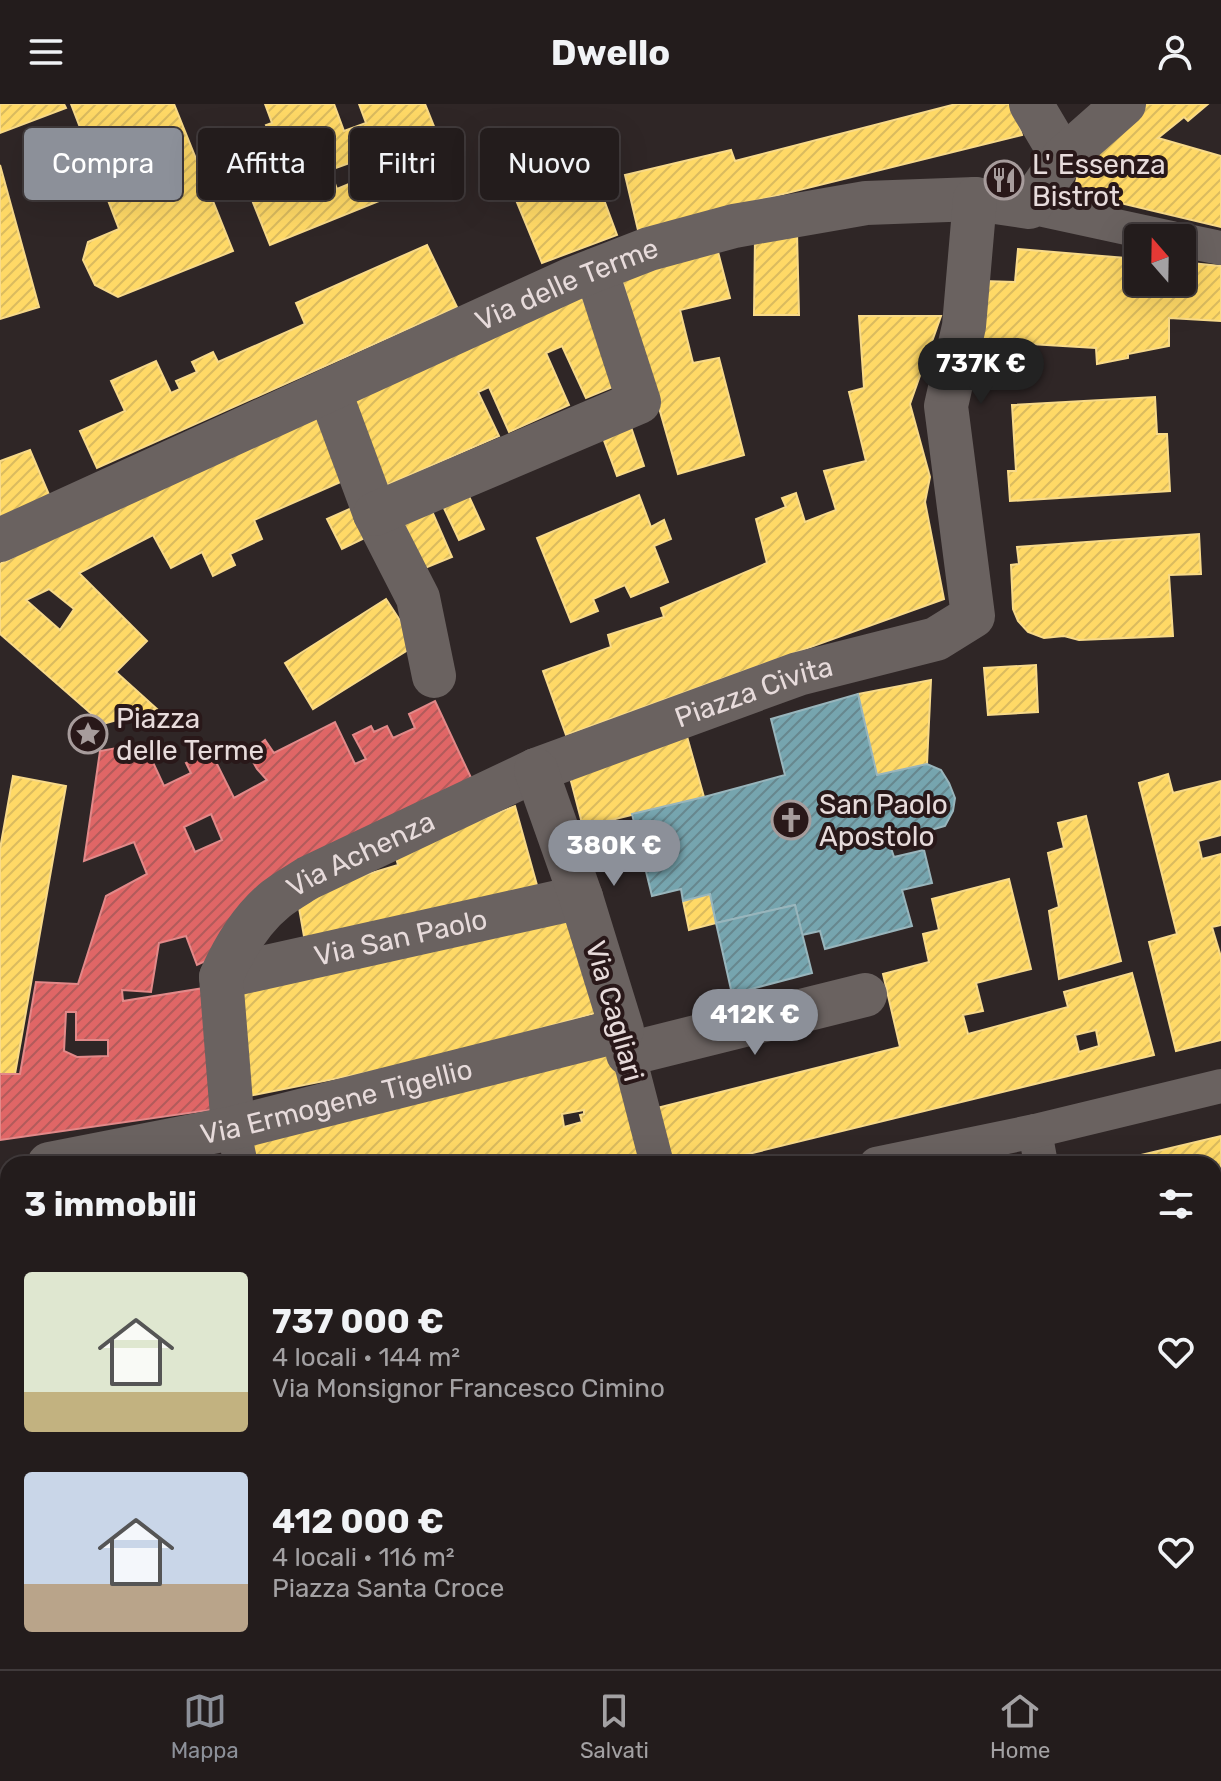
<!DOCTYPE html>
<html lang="it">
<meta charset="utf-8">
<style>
:root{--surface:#231c1c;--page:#2b2525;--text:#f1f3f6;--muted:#a3a1a3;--line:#403a3b;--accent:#8c9099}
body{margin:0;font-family:Rubik,sans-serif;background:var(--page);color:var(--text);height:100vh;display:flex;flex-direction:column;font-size:30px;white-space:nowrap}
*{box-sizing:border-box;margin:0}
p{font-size:26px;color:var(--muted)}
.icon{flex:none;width:44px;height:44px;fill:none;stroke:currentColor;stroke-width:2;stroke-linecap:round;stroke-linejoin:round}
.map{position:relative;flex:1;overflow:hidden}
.details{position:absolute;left:0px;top:1052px;width:1222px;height:514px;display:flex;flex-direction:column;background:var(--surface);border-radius:24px 24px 0 0;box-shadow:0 8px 32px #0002,0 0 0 2px var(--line)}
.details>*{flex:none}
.banner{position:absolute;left:24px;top:24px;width:800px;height:72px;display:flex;gap:16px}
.needle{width:52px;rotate:340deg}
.fabs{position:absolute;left:1124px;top:120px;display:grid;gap:16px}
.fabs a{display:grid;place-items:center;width:72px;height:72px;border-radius:8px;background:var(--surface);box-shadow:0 8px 32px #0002,0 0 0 2px var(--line);font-size:40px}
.price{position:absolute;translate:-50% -68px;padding:0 18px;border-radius:28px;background:var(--accent);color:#fff;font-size:26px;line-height:52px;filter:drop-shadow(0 2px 4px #0008)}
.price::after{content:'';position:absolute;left:50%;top:48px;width:24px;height:18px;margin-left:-12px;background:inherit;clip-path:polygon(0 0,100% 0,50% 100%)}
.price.selected{background:#222;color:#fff}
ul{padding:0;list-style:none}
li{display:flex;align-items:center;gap:24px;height:200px;padding:0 24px}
li span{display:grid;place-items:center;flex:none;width:224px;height:160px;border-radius:8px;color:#555}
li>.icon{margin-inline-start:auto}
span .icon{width:96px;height:96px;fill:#fffc;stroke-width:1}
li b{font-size:34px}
h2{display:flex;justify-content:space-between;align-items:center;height:96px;padding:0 24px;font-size:34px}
.pill{padding:0 28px;border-radius:8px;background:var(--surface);box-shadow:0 8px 32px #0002,0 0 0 2px var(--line);font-size:28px;line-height:72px}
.pill.selected{background:var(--accent);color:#fff}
header{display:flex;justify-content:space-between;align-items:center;height:104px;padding:0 24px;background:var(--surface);font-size:36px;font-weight:700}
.dock{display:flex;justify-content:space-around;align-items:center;height:112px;border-top:2px solid var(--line);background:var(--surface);font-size:22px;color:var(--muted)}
.dock a{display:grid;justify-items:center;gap:4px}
.dock .selected{color:var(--accent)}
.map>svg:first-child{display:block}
</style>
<header><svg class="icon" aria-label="menu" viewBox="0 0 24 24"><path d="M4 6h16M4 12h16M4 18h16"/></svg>Dwello<svg class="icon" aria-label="person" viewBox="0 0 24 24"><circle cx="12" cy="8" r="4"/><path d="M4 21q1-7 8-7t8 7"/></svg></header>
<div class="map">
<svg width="1221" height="1565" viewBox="0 0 1221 1565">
<defs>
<pattern id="homes-hatch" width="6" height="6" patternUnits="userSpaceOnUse" patternTransform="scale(2)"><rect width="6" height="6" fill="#ffd966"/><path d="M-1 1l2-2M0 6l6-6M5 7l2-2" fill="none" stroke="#dabb5f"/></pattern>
<pattern id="shops-hatch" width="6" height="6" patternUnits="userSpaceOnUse" patternTransform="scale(2)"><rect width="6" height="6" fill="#e06666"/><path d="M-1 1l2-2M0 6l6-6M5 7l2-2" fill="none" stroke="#b25b5b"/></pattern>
<pattern id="public-hatch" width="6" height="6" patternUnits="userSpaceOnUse" patternTransform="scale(2)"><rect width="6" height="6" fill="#76a5af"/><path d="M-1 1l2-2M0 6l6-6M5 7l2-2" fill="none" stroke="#67878e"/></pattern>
</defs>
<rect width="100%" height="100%" fill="#2f2626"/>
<g fill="url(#homes-hatch)" stroke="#f8da89" stroke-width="2" fill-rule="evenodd">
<path d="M0,0H64L66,4L0,29Z"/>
<path d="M71,0H174L233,147L118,193L95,181L83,156L88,138L119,125Z"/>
<path d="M265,0H334L344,27L366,19L359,0H425L446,52L455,49L461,64L270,141L252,96L297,79L285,50L279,53L266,21L272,19ZM355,57L361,75L337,85L330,66Z"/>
<path d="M956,0H1013L1022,31L638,126L625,71L731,46L735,57Z"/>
<path d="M1145,0H1208L1188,17L1184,13L1158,34L1221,52V123L1074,88L1081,56Z"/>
<path d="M587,50L617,131L542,159L509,79Z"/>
<path d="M0,61L39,203L0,215Z"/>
<path d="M797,128L799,211H754L755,134Z"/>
<path d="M427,141L457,203L97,364L80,327L125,307L111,277L156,257L171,289L180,285L176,277L197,268L192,258L213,248L218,258L305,220L296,199Z"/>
<path d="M717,144L730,194L680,206L693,259L719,254L744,351L678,370L622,175Z"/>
<path d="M1018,145L1138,155V178H1182V158L1221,162V217L1169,214V242L1128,250V254L1097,260L1096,244L1030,240L1029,261L978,258L984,177L1015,178Z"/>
<path d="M581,191L620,280L586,294L562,242L546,249L569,301L509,328L489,283L478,288L499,332L387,381L346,293Z"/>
<path d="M859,212H941L910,300L930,373L925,398L944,495L566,631L543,567L611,543L608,531L664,513L661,504L767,459L756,415L786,403L782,394L796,389L805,418L836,406L824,367L866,357L849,288L864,284Z"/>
<path d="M1155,293L1157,330H1167L1170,387L1010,397L1008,367H1016L1012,301Z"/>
<path d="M319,304L352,373L254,416L262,435L230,450L235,461L213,472L202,448L171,464L153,431L79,469L147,537L116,568L157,605L103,620L0,530V460L170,370ZM49,485L74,505L60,526L26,496Z"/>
<path d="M630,320L644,362L617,372L602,331Z"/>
<path d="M30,346L50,393L0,413V357Z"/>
<path d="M467,388L484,425L459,436L442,400Z"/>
<path d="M639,391L651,423L664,416L671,435L654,442L668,478L631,493L625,481L593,495L598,507L571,518L537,434Z"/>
<path d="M363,399L377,428L342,445L327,415Z"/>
<path d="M431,405L452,453L425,464L403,418Z"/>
<path d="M1199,430L1201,470L1169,471L1173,532L1079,536L1064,532L1044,534L1028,528L1018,517L1013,505L1011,461L1019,460L1017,443Z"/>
<path d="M386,495L416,541L313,605L285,559Z"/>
<path d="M1036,561L1038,608L988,611L984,564Z"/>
<path d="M931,576L927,660L877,671L858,590Z"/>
<path d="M686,629L704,693L583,723L567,662Z"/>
<path d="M1168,670L1173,689L1221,677V731L1198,737L1202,755L1221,750V821L1212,823L1221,853V936L1176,947L1149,838L1177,830L1139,679Z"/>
<path d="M13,672L66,682L15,970H0V745Z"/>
<path d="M515,702L540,792L305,838L298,798L335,780L398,761L395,750Z"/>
<path d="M1086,712L1121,857L1059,875L1049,807L1059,803L1048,749L1064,744L1058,719Z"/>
<path d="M1009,775L1031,865L976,879L983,907L963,911L968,930L1068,903L1064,888L1132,869L1154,951L707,1060H670L657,1004L900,943L883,870L929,858L923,830L939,826L932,795ZM1096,926L1099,942L1079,948L1075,931Z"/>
<path d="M710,790L716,819L689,826L683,797Z"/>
<path d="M580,813L606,906L429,956L249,992L235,883Z"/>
<path d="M613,944L641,1060H253L248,1038ZM584,1006V1010L580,1011L582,1018L564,1023L562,1010Z"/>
<path d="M1221,1032V1410L1214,1412V1060H1103Z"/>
<path d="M210,1042L215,1060H128Z"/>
<path d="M8,1089L7,1141L8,1241L0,1243V1091Z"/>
<path d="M8,1307V1364L0,1365V1308Z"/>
<path d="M8,1379V1436L0,1437V1381Z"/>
<path d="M409,1558H499L501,1565H391L393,1562Z"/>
<path d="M519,1558H658L622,1565H521Z"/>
<path d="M687,1558H731L732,1565H682L688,1564Z"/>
<path d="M759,1558H985L949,1565H760Z"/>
</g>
<g fill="url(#shops-hatch)" stroke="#e28989" stroke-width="2" fill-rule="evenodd">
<path d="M435,597L473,678L219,851L197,861L186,832L159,839L151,888L122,886L123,897L204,884L217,1005L0,1036V970H20L36,878L78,880L106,792L147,770L134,738L84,757L100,647L144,639L164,682L191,669L186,659L211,648L234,694L267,676L257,665L248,649L265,636L274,649L335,618L355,660L366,655L353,631L371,622L374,628L387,622L393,634L415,624L409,610ZM211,710L222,736L195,748L184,723ZM66,908H76V936H108V952L77,953L64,947Z"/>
<path d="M8,1480V1530L1,1531V1540H8V1558H128L129,1565H0V1481Z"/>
<path d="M167,1558H268L240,1565H169Z"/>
</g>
<g fill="url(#public-hatch)" stroke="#98b5bc" stroke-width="2">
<path d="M858,590L877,671L927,660L941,666L949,679L955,694L953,707L945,722L889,738L894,753L924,746L932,779L902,786L912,822L825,845L820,827L802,831L795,801L716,819L710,790L683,797L681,785L652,792L632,710L704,693L785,671L771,615Z"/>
<path d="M795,801L812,869L732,890L716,819Z"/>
</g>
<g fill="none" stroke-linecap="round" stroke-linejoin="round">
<g stroke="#6a6260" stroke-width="34">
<path d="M1029,103L1172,134"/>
<path d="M1182,136L1221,144"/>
<path d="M623,929L657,1060"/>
<path d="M233,1024L241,1060"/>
<path d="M1035,1027L1041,1060"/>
<path d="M876,1060L1035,1027L1221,982"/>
<path d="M0,1280L8,1278"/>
<path d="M0,1457L8,1456"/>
<path d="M744,1558L745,1565"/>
<path d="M332,1565L357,1558"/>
</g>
<g stroke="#6a6260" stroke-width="44">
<path d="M1031,0L1063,54"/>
<path d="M329,286L375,410L418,494L434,572"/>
<path d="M375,410L639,298L596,166"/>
<path id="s1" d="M0,436L572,175L649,145L734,122L866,99L975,95L1029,103L1063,54L1124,0"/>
<path id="s2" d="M221,873L581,793"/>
<path d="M628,950L865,891"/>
<path id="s3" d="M233,1024L221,873C234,844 251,815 276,795C286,787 297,781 308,774L536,666L798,570L936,535L973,512L946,302L964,222L975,95"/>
<path id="s4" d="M49,1060L233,1024L622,926L581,793L536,666"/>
<path d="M1147,1558L1177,1563L1208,1558"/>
<path d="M1049,1565L1087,1558"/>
</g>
</g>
<defs>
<g id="restaurant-ring" transform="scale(2)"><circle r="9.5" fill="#291819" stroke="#a79c9c" stroke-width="1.5"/><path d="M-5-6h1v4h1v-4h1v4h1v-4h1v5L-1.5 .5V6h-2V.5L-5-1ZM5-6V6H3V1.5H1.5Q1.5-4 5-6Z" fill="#a79c9c"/></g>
<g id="sight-ring" transform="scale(2)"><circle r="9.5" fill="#291819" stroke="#a79c9c" stroke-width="1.5"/><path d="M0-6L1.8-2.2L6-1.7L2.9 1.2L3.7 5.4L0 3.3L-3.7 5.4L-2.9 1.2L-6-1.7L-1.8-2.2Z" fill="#a79c9c"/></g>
<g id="church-ring" transform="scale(2)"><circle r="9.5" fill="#291819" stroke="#a79c9c" stroke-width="1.5"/><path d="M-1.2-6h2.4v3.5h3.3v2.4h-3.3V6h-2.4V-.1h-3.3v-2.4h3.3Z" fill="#a79c9c"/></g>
</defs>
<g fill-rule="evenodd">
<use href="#restaurant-ring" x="1004" y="76"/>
<use href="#sight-ring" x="88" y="630"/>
<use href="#church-ring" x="791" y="716"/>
</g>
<g text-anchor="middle" stroke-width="8" stroke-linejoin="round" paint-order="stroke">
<g font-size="28" fill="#e7dbdb" stroke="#291819" text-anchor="start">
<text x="1032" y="70">L' Essenza<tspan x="1032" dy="32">Bistrot</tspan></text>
<text x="116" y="624">Piazza<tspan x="116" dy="32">delle Terme</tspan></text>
<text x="819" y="710">San Paolo<tspan x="819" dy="32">Apostolo</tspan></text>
</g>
<g font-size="28" fill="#e7dbdb" stroke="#291819">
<text dy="10" stroke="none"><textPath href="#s1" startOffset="622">Via delle Terme</textPath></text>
<text dy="10" stroke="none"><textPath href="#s3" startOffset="770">Piazza Civita</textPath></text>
<text dy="10" stroke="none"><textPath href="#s3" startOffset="344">Via Achenza</textPath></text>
<text dy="10" stroke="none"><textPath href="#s2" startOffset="184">Via San Paolo</textPath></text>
<text transform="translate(615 907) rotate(74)" y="10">Via Cagliari</text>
<text dy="10" stroke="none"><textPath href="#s4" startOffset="294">Via Ermogene Tigellio</textPath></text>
</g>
</g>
</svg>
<div class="fabs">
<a><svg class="needle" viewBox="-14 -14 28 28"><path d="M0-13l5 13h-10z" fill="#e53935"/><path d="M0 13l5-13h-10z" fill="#a3a1a3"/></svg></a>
</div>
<b class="price selected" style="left:981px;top:302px">737K €</b>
<b class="price" style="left:614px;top:784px">380K €</b>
<b class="price" style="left:755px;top:953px">412K €</b>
<div class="banner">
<a class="pill selected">Compra</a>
<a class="pill">Affitta</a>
<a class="pill">Filtri</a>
<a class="pill">Nuovo</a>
</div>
<section class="details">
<h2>3 immobili<svg class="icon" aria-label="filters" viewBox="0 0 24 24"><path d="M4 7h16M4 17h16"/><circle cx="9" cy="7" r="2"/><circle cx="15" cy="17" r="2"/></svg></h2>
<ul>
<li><span style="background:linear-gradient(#dfe7d0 75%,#c2b280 0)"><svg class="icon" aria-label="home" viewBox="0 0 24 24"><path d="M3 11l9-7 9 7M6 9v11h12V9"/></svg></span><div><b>737 000 €</b><p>4 locali · 144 m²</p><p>Via Monsignor Francesco Cimino</p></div><svg class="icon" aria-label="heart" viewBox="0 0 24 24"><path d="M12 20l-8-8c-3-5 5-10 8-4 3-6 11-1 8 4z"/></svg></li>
<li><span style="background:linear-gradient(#c9d6e8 70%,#b9a48a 0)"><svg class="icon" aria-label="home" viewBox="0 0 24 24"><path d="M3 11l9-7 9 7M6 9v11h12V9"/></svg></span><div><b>412 000 €</b><p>4 locali · 116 m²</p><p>Piazza Santa Croce</p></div><svg class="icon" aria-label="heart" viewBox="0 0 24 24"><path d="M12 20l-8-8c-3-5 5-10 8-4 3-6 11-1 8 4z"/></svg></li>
</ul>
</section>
</div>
<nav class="dock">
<a class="selected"><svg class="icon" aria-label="map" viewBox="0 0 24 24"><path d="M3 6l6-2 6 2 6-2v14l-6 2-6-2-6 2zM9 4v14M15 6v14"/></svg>Mappa</a>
<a><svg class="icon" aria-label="saved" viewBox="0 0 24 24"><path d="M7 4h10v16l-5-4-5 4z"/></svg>Salvati</a>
<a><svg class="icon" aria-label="home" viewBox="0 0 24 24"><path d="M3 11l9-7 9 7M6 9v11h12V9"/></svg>Home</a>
</nav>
